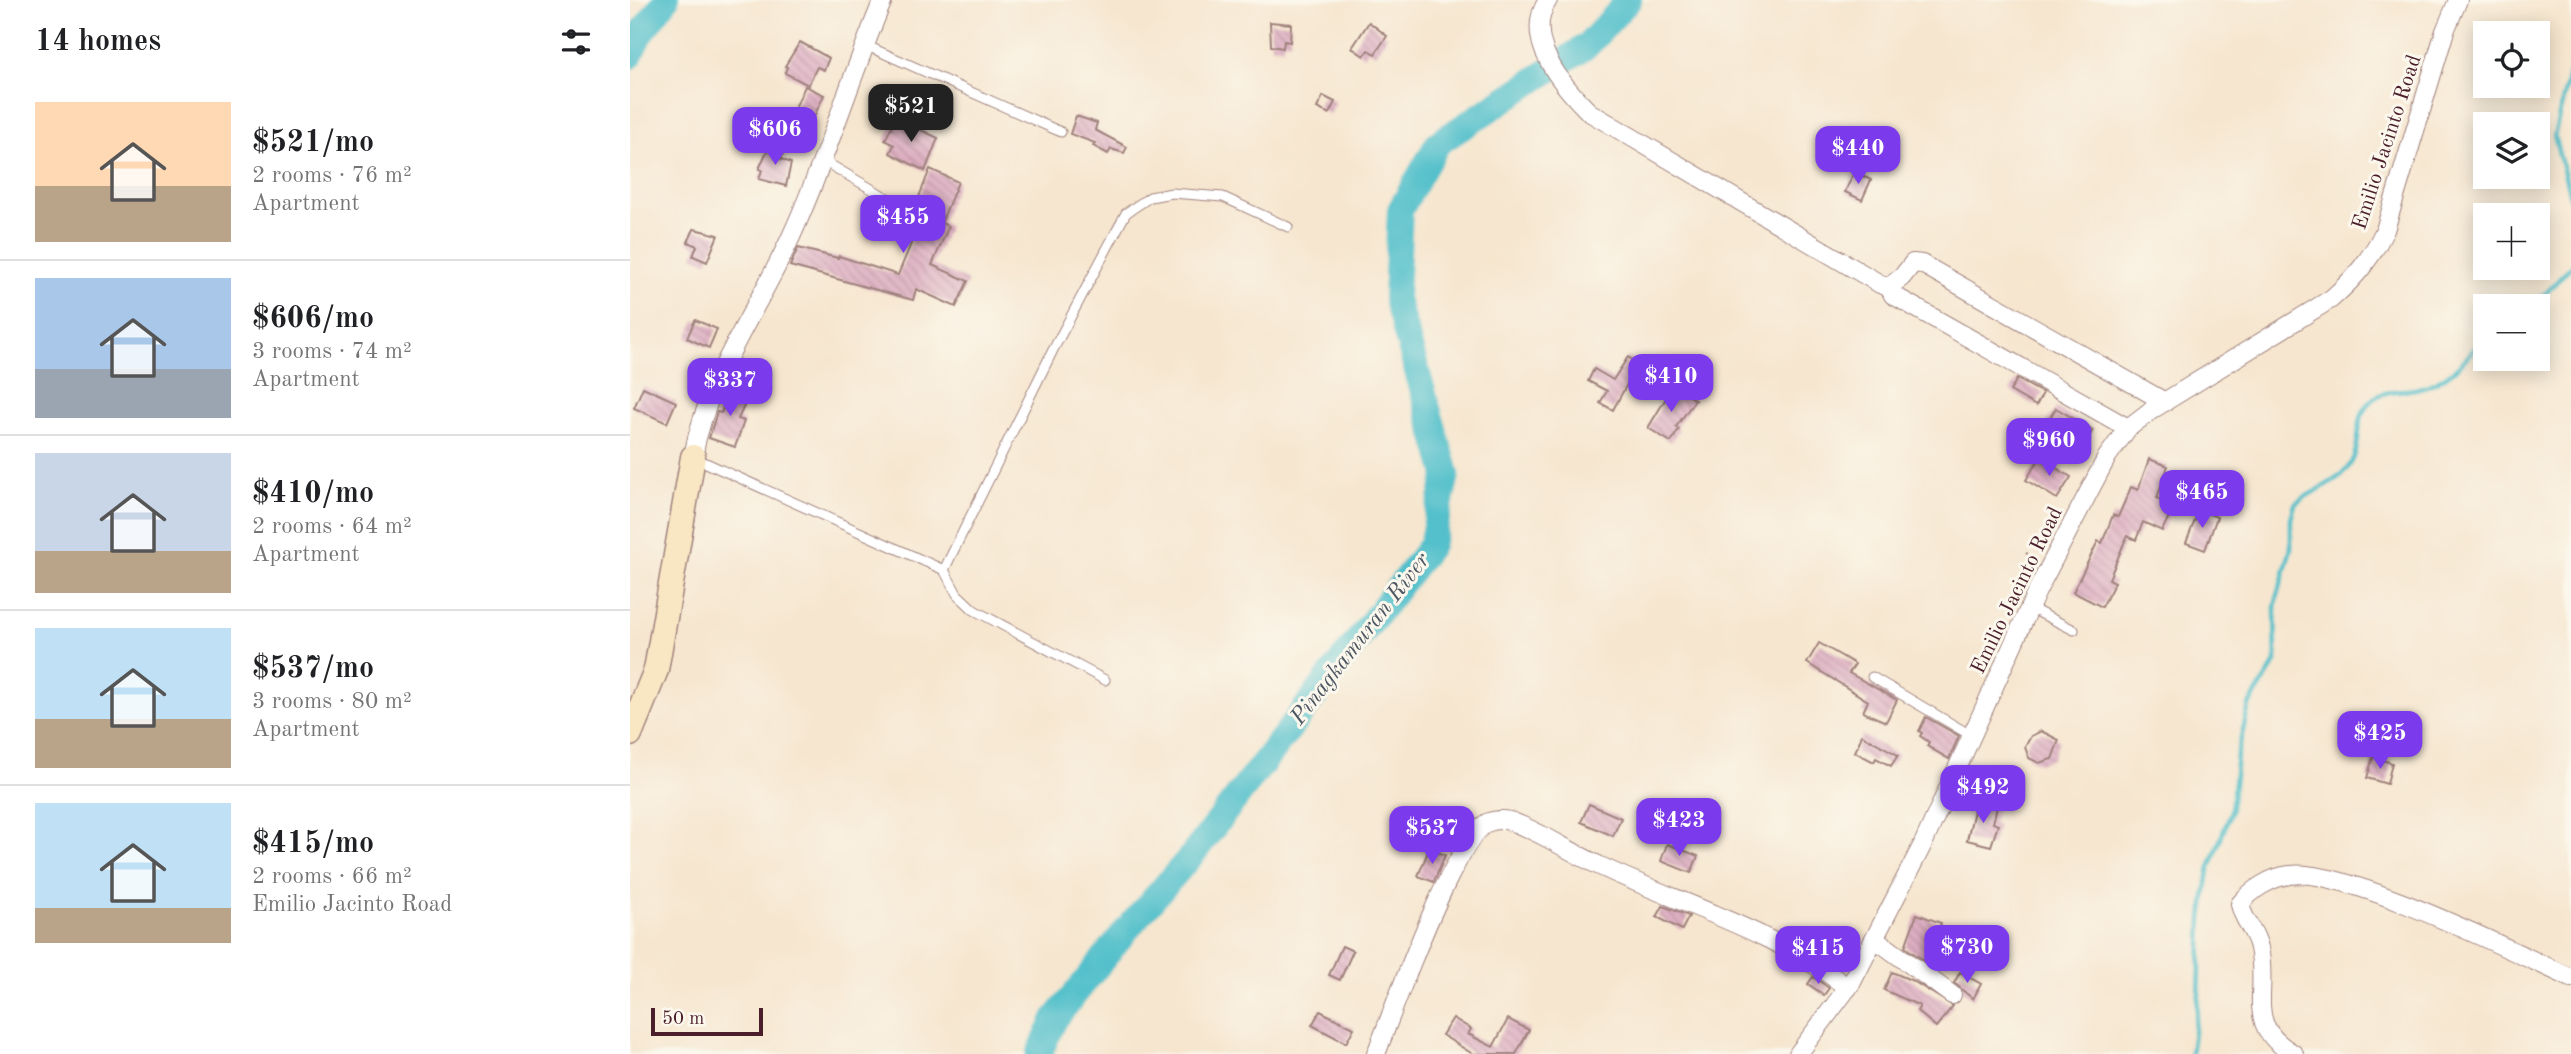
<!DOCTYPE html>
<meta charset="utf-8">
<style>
:root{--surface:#fff;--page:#f2f2f2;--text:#202124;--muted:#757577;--line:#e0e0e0;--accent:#7c3aed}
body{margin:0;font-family:"Old Standard TT",serif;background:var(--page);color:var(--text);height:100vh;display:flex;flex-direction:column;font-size:26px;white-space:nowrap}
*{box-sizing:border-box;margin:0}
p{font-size:23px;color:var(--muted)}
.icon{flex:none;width:38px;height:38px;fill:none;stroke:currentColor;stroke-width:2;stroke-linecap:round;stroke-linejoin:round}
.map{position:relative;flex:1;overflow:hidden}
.sheet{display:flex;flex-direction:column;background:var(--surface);width:630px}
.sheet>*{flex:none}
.fabs{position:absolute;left:1843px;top:21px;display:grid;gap:14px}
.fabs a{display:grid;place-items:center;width:77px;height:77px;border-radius:0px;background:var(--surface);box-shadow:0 4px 18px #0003;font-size:35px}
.scale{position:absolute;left:21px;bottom:18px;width:112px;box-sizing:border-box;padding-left:7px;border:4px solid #4a1f2b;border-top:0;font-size:19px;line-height:24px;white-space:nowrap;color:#4a1f2b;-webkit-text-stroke:5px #fbf7ec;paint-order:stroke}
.price{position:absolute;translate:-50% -60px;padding:0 16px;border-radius:14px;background:var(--accent);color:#fff;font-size:23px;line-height:46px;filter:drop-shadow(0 2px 4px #0008)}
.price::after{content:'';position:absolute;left:50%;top:42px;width:21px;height:16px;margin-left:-10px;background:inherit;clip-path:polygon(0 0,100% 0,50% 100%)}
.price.current{background:#222;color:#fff}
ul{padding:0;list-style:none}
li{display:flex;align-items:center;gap:21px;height:175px;padding:0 35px}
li+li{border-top:2px solid var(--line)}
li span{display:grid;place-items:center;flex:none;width:196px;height:140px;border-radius:0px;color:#555}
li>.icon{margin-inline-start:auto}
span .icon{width:84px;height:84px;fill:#fffc;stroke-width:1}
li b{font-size:30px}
h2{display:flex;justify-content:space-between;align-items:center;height:84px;padding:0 35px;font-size:30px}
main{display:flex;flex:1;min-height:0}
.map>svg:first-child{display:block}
</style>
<main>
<section class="sheet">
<h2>14 homes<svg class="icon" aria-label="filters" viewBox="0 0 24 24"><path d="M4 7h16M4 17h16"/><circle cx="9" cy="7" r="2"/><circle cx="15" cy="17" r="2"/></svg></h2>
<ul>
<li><span style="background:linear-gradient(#ffd9b3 60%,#b9a48a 0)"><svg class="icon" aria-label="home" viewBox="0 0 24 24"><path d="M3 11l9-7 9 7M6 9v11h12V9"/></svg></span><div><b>$521/mo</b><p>2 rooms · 76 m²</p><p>Apartment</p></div></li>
<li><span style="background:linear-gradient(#a9c7e8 65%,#9aa5b1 0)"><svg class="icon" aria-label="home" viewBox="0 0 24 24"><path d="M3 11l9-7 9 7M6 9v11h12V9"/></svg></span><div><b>$606/mo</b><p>3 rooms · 74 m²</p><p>Apartment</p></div></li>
<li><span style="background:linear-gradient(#c9d6e8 70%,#b9a48a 0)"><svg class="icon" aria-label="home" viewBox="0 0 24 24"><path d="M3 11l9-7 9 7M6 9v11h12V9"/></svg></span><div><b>$410/mo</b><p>2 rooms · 64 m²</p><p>Apartment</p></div></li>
<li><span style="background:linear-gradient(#bfe0f5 65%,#b9a48a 0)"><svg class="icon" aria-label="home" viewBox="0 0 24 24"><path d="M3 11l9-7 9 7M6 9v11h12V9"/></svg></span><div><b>$537/mo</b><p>3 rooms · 80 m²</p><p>Apartment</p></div></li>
<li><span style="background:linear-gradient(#bfe0f5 75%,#b9a48a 0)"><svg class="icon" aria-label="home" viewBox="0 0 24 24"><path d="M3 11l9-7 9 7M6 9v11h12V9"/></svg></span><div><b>$415/mo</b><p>2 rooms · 66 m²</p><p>Emilio Jacinto Road</p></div></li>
</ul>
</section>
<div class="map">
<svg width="1941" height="1054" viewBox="0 0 1941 1054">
<defs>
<pattern id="building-back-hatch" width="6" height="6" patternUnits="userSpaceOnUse" patternTransform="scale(1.75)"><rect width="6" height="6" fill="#ddaec1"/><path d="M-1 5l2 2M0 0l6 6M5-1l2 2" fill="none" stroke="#bf95a6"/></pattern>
</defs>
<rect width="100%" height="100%" fill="#fbf7ec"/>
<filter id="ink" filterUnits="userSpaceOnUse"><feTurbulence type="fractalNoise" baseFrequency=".0143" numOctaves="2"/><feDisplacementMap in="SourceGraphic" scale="14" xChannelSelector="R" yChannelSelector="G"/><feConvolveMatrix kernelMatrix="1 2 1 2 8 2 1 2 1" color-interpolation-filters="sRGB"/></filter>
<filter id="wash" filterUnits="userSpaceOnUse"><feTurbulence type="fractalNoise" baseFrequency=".00686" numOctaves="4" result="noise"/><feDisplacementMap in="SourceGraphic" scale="28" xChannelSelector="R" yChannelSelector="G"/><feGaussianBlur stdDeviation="1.57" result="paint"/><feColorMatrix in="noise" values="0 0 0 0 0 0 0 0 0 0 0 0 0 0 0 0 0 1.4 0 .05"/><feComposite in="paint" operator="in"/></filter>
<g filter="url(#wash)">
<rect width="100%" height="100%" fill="#f6e6cf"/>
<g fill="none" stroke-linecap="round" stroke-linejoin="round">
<g stroke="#53c0cb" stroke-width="4.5">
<path d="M1941,66L1924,136L1941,199"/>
<path d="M1897,306L1917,292L1941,266"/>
<path d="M1561,1054L1569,994L1572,918L1579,870L1601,811L1607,755L1619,705L1646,662L1645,606L1661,548V519L1665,504C1682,490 1710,483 1721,463C1733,443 1723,415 1743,399C1754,390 1771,391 1785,389C1817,383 1836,360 1855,335"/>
</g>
<g stroke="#53c0cb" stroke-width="26">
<path d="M0,56L9,36L36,0"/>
<path d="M409,1054L425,1019L498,928L563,854L801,545L817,474L766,299L770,210L808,143L958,45L999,0"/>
</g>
</g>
<g id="blocks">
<g fill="url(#building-back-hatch)">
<path d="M640,22L661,24L660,42L654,41L653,48L641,46Z"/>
<path d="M739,22L757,36L745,54L738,50L734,56L722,48Z"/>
<path d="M170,42L199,58L194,70L187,67L178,85L155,73L157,67L155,66Z"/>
<path d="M175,86L194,95L183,119L164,110Z"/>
<path d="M693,96L705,102L699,114L687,108Z"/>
<path d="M446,116L467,123L465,130L497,147L494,153L481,149L478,154L463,146L465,143L440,134Z"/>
<path d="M266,118L308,138L295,171L260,153L264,145L255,140Z"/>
<path d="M140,144L154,151L151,159L161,163L156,186L129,179L132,170L129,169Z"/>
<path d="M300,169L328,182L311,223L319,226L302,265L338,281L326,307L286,289L283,300L160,266L168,248L208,258L209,256L268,275L295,210L297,200L289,197Z"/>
<path d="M1224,172L1241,180L1232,200L1215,192Z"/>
<path d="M64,229L88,235L77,262L63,256L67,246L58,242Z"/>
<path d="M65,320L87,329L79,348L57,338Z"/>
<path d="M998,357L1011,366L1005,377L1002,375L983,410L970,403L977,391L958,381L964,369L983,380Z"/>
<path d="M1387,379L1413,393L1406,406L1380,391Z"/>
<path d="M104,385L120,393L108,419L114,421L105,447L79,438L87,412L91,413Z"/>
<path d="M1044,385L1065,400L1046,427L1049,429L1041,442L1018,428Z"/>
<path d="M13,387L46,402L37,423L4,408Z"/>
<path d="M1426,408L1463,430L1451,449L1414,427Z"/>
<path d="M1410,458L1441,477L1427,499L1396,480Z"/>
<path d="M1519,459L1538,466L1527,498L1544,506L1532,531L1513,522L1506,540L1497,536L1479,579L1485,582L1472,607L1443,592L1468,541L1472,543L1483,515L1488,517L1501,487L1508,490Z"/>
<path d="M1569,510L1587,517L1575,550L1556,543Z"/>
<path d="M1189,643L1225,664L1219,673L1267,700L1256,722L1233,712L1238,701L1177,663Z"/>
<path d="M1296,717L1329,736L1319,759L1297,746L1299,742L1290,736L1292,733L1289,731Z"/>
<path d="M1411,731L1429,740L1422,759L1409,763L1399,758L1395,747L1401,736Z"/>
<path d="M1232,735L1268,755L1261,766L1246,758L1244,762L1225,752Z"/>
<path d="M1743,757L1762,763L1757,784L1737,778Z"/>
<path d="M1346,802L1367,807L1363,823L1368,825L1361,846L1337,840Z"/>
<path d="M959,804L991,818L983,836L951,822Z"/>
<path d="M1037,844L1068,856L1061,873L1031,861Z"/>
<path d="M799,849L815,855L804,882L788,876Z"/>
<path d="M1033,906L1059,916L1052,930L1027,917Z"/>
<path d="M1287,914L1311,923L1307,937L1321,944L1314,959L1311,957L1304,968L1275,947Z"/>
<path d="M1190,933L1217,945L1209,961L1183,949Z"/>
<path d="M712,946L723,951L710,980L699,975Z"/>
<path d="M1262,972L1283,981L1323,1006L1306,1027L1287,1011L1290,1006L1254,990Z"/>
<path d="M1330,972L1351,984L1343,999L1324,983Z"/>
<path d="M1183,977L1199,988L1194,995L1178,984Z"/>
<path d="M690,1011L724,1028L716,1043L682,1025Z"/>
<path d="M823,1018L841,1029L838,1034L863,1047L878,1019L899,1030L886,1054H843L812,1035Z"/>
</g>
</g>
</g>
<g filter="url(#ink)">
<use href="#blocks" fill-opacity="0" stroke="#a0827d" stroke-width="2"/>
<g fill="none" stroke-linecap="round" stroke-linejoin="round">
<g stroke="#a0827d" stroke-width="11">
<g id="lane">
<path d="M235,45L431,132"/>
<path d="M192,160L286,215"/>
<path d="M65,458L314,570L423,350L496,213L520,197L542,193L593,197L658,227"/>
<path d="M314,570L327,594L344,610L475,680"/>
<path d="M1400,608L1444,630"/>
<path d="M1242,677L1342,736"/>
</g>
</g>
<g stroke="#a0827d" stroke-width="20">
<g id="street">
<path d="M918,0C892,39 932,85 959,112L1250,284L1259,287L1272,277L1283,263L1292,264L1535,402"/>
<path d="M1259,287L1263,295L1498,428"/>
<path d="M63,457C77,377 127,311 160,239C196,161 220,78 253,0"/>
<path d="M1244,938L1322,995"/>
<path d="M746,1054C762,1014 825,835 859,822C864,820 875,819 880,821C911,832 940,852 970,866C1053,905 1145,931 1218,988"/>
<path d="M1168,1054L1222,982L1293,844L1408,589L1477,457L1498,428L1523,409L1701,299C1725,278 1741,259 1755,230L1815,31L1828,0"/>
<path d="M1664,1054C1613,1025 1639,994 1629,948C1626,931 1613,921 1610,904C1621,890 1641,877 1660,875C1712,866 1886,953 1941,978"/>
</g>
</g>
<g stroke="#a0827d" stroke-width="27">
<path id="secondary" d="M0,734L26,670L63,457"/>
</g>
<path stroke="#a0827d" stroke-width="2.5" stroke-dasharray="2 5" stroke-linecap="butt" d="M1396,553L1405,558"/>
<use href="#lane" stroke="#fff" stroke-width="9"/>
<use href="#street" stroke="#fff" stroke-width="18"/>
<use href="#secondary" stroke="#f9e7c3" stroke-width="24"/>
</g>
</g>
<g text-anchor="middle" stroke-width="6" stroke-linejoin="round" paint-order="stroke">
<g font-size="21" fill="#4a1f2b" stroke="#fbf7ec">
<text transform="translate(1756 142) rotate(-72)" y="7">Emilio Jacinto Road</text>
<text transform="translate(1386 590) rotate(-64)" y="7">Emilio Jacinto Road</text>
</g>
<g font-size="23" font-style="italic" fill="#4d5763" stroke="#fbf7ec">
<text transform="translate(729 638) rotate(-52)" y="8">Pinagkamuran River</text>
</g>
</g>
</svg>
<div class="fabs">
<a><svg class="icon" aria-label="locate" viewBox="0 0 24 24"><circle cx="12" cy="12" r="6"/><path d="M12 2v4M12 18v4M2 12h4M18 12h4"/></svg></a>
<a><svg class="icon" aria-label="layers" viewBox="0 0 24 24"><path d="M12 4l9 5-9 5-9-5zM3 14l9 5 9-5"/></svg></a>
<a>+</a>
<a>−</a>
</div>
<div class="scale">50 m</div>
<b class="price current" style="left:281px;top:144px">$521</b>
<b class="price" style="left:145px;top:167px">$606</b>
<b class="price" style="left:1228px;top:186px">$440</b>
<b class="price" style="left:273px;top:255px">$455</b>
<b class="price" style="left:1041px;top:414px">$410</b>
<b class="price" style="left:100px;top:418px">$337</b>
<b class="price" style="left:1419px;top:478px">$960</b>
<b class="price" style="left:1572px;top:530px">$465</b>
<b class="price" style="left:1750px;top:771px">$425</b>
<b class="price" style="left:1353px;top:825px">$492</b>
<b class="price" style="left:1049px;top:858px">$423</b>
<b class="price" style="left:802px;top:866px">$537</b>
<b class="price" style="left:1337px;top:985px">$730</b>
<b class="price" style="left:1188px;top:986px">$415</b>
</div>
</main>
